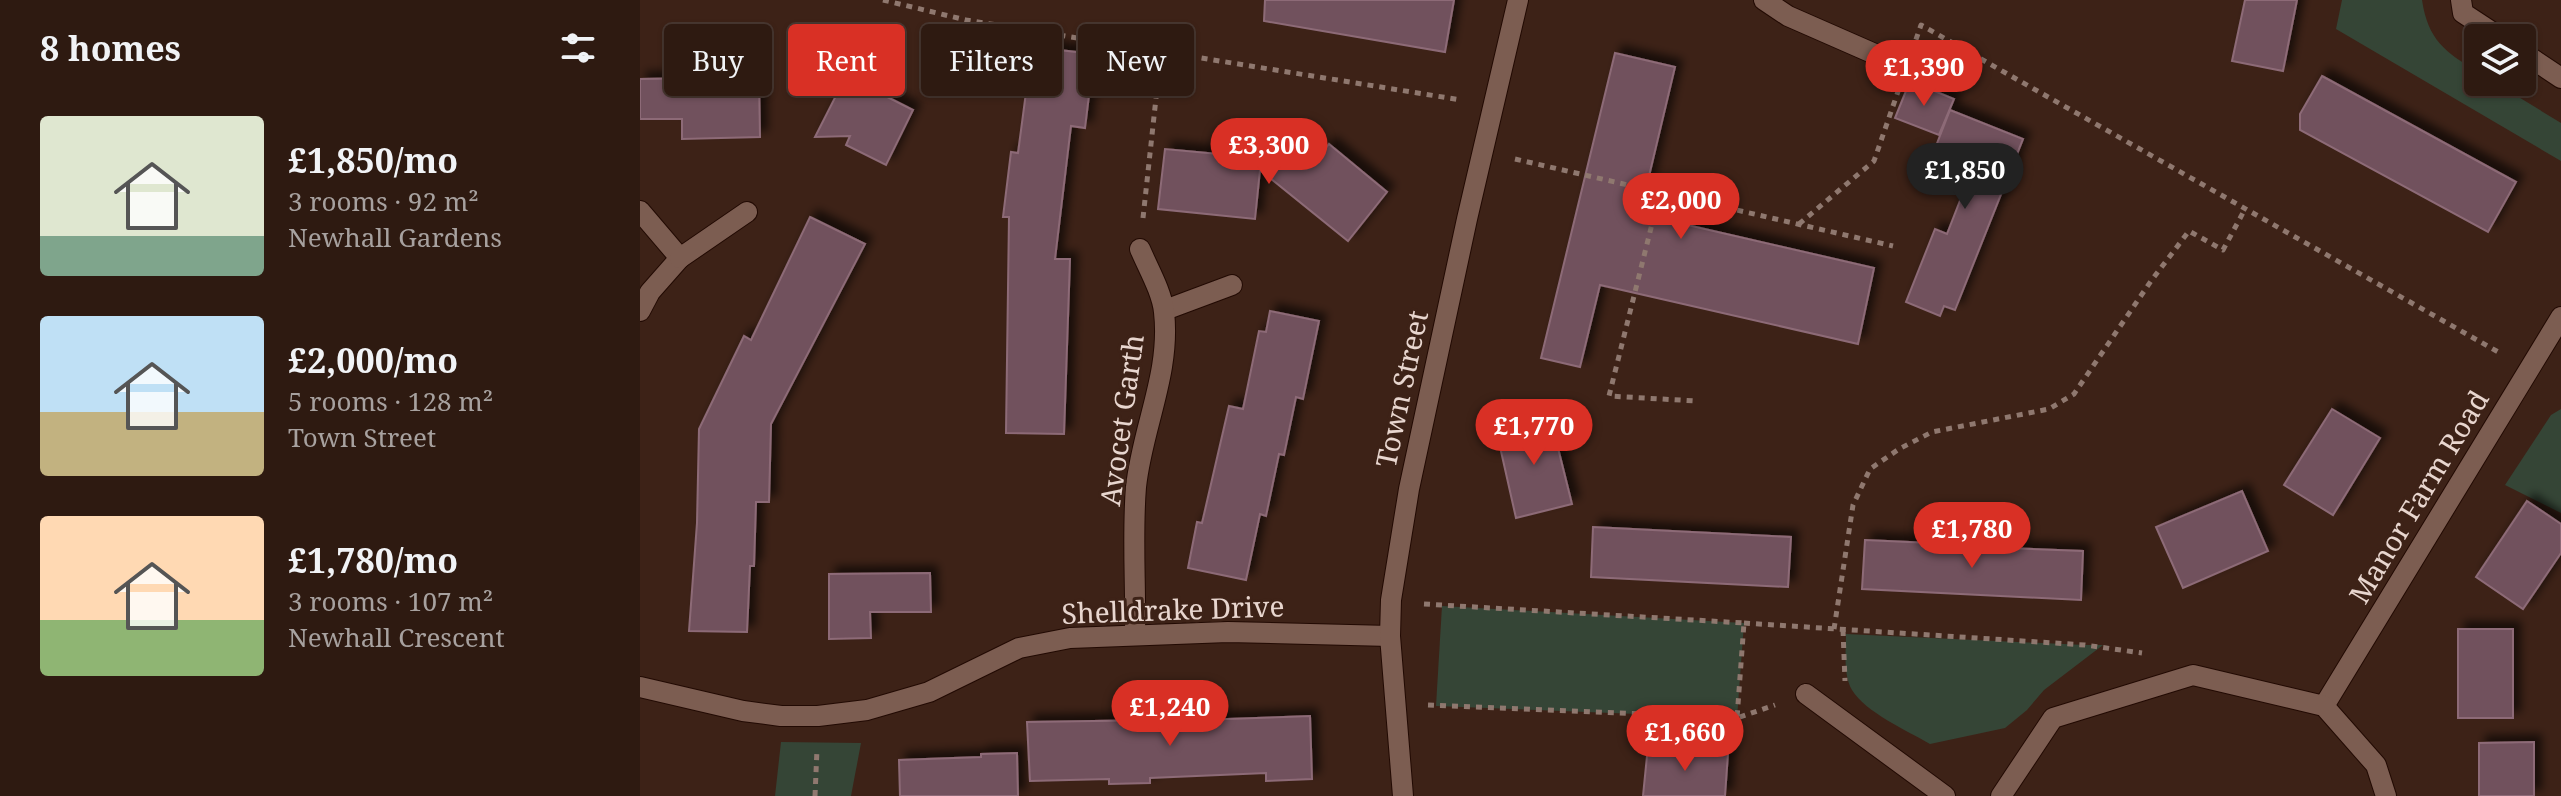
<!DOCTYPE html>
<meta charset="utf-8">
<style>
:root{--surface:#2e1a11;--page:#3a271f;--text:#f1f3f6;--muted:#a7a19f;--line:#493831;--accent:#d93025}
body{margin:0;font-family:"Noto Serif",serif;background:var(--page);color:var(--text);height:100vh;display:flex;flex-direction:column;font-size:30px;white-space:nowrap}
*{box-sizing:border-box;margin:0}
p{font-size:26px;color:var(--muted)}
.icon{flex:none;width:44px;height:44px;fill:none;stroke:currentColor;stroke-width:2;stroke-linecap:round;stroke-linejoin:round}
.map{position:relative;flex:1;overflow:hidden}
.panel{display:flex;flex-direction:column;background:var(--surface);width:640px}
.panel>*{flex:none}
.top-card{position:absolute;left:24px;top:24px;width:760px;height:72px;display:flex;gap:16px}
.buttons{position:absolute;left:1824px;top:24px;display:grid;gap:16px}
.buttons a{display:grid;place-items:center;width:72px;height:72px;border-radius:8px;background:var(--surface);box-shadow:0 2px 6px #0004,0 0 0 2px var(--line);font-size:40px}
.price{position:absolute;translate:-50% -68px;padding:0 18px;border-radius:28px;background:var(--accent);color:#fff;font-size:26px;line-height:52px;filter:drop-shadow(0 2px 4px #0008)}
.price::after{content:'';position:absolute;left:50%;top:48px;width:24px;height:18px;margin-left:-12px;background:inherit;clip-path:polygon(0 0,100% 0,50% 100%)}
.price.on{background:#222;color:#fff}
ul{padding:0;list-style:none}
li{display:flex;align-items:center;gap:24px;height:200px;padding:0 40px}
li span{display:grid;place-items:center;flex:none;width:224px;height:160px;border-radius:8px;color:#555}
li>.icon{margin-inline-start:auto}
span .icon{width:96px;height:96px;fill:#fffc;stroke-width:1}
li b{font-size:34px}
h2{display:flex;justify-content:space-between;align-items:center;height:96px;padding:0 40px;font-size:34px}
.tag{padding:0 28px;border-radius:8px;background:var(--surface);box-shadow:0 2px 6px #0004,0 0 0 2px var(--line);font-size:28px;line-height:72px}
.tag.on{background:var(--accent);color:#fff}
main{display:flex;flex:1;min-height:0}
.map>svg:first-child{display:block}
</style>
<main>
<section class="panel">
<h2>8 homes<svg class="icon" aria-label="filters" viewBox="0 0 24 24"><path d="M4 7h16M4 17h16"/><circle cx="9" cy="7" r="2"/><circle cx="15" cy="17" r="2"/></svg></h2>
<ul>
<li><span style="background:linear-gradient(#dfe7d0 75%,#7fa58c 0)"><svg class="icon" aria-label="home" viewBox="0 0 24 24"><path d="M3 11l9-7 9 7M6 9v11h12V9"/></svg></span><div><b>£1,850/mo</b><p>3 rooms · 92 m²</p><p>Newhall Gardens</p></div></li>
<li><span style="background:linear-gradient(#bfe0f5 60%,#c2b280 0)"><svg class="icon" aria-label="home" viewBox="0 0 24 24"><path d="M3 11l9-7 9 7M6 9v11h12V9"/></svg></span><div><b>£2,000/mo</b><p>5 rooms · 128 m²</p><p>Town Street</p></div></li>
<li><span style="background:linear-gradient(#ffd9b3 65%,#8fb573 0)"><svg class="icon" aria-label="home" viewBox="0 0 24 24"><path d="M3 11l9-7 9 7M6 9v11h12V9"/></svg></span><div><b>£1,780/mo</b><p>3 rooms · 107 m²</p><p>Newhall Crescent</p></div></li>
</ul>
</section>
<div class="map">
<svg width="1921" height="796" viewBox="0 0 1921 796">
<defs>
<filter id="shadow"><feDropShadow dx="7" dy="-7" stdDeviation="4" flood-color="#0009"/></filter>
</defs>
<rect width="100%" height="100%" fill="#3d2217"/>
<g fill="#354536">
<path d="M1702,0H1782C1788,40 1805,52 1838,72V82H1854L1921,123V161L1696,29Z"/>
<path d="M1921,409V513L1865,485L1911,415Z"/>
<path d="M802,606L1104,623L1097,718L796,706Z"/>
<path d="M1206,634L1445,645H1463L1404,690L1387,710L1365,728L1290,744C1268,731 1225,712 1212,690C1203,674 1206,652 1206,634Z"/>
<path d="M141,742L221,743L211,796H135Z"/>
</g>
<g fill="#71515d" stroke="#8d6b77" stroke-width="2" filter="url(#shadow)">
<path d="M625,0H814L805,52L624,21Z"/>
<path d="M1605,0H1657L1643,71L1592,61Z"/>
<path d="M392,47L454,54L445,128L431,126L415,259H430L424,434L366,433L369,217H363L371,152L378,153Z"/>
<path d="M975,53L1035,67L1000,214L1234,268L1218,344L960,285L940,367L901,358Z"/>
<path d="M206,76L273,110L246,165L206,145L210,136L175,137Z"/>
<path d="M1682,76L1876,182L1848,232L1660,130V114Z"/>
<path d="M119,77L120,137L42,139V119H0V79Z"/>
<path d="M1270,81L1314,99L1299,135L1255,118Z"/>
<path d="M1310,110L1383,139L1315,310L1304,306L1300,316L1266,302L1295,229L1307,234L1335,162L1296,146Z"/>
<path d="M689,144L747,192L708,241L620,170L615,219L518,209L525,149L674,163Z"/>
<path d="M170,217L225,244L131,424L129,502H116L114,566H110L107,632L49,631L57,523L59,429L104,336L111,340Z"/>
<path d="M630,311L679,321L663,399L656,397L644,455L639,454L626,516L620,514L606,580L548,568L557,522L562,523L589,406L603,409L619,331L626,332Z"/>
<path d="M1692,409L1740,438L1693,515L1644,485Z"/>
<path d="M910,416L932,504L876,518L856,429Z"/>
<path d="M1602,491L1628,551L1543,588L1516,527Z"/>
<path d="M1887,501L1921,524V553L1883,609L1836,577Z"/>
<path d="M953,527L1151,537L1148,587L951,577Z"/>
<path d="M1225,540L1313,544V546L1443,551L1441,600L1222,589Z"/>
<path d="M290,573L291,612H230L231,638L189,639V574Z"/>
<rect x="1818" y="629" width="55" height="89"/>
<path d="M559,708V720L670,716L672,779L626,781V773L510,778V783L469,784V779L390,781L387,722L520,720L519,710Z"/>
<path d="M1894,742V796H1839V743Z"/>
<path d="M1008,746L1088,753L1085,796H1003Z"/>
<path d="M377,753L378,796H260L259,760L341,757V754Z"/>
</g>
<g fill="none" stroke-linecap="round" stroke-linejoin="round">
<g stroke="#220a03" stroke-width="22">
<g id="minor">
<path d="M1124,0L1148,16L1237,55"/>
<path d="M1821,0L1823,13L1861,38"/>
<path d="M1882,52L1921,78"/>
<path d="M0,211L40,258L10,292L0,311"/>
<path d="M40,258L107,212"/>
<path d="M525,310L592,285"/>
<path d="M495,634C496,586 492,535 496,487C502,428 531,373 524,312C522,292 508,268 500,249"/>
<path d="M0,687L103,711L141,716H178L227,710L289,692L379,648L430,638L588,632L750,636"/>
<path d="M1166,694L1305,796"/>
<path d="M1684,706L1921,317"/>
<path d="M763,796L750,636L751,600L769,489L827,219L878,0"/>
<path d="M1361,796L1413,718L1553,675L1684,706L1736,765L1746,796"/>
</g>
</g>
<g stroke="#8f786f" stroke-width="5" stroke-dasharray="6 6" stroke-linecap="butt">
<path d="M243,0L326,20L821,100"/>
<path d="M1272,51L1281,25L1860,353"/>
<path d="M875,159L1253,246"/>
<path d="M1020,192L969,396L1056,401"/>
<path d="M503,218L521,52"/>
<path d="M1159,224L1234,161L1262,80"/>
<path d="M784,604L1104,623L1097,718"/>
<path d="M1104,623L1445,645L1502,653"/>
<path d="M1194,629L1213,505L1230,469L1259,449L1292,432L1409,409L1434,394L1511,281L1549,231L1583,250L1605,209"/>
<path d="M1203,630L1205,681"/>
<path d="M788,705L1097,718L1135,705"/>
<path d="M175,796L177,749"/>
</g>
<use href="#minor" stroke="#7c5d51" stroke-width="20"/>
</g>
<g text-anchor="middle" stroke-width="6" stroke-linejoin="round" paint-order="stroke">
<g font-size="28" fill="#e8d6cf" stroke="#3d2217">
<text transform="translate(762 389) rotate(-78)" y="10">Town Street</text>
<text transform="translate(482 420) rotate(-82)" y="10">Avocet Garth</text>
<text transform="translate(1779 497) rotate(-59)" y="10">Manor Farm Road</text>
<text transform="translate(533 610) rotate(-2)" y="10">Shelldrake Drive</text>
</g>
</g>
</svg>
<div class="buttons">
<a><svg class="icon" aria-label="layers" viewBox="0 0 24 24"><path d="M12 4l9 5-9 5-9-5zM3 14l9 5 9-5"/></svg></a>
</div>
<b class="price" style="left:1284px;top:108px">£1,390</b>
<b class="price" style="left:629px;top:186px">£3,300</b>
<b class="price on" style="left:1325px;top:211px">£1,850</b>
<b class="price" style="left:1041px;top:241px">£2,000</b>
<b class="price" style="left:894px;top:467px">£1,770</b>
<b class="price" style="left:1332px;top:570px">£1,780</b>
<b class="price" style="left:530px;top:748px">£1,240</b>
<b class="price" style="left:1045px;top:773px">£1,660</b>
<div class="top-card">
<a class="tag">Buy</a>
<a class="tag on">Rent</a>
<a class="tag">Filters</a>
<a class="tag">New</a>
</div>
</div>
</main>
